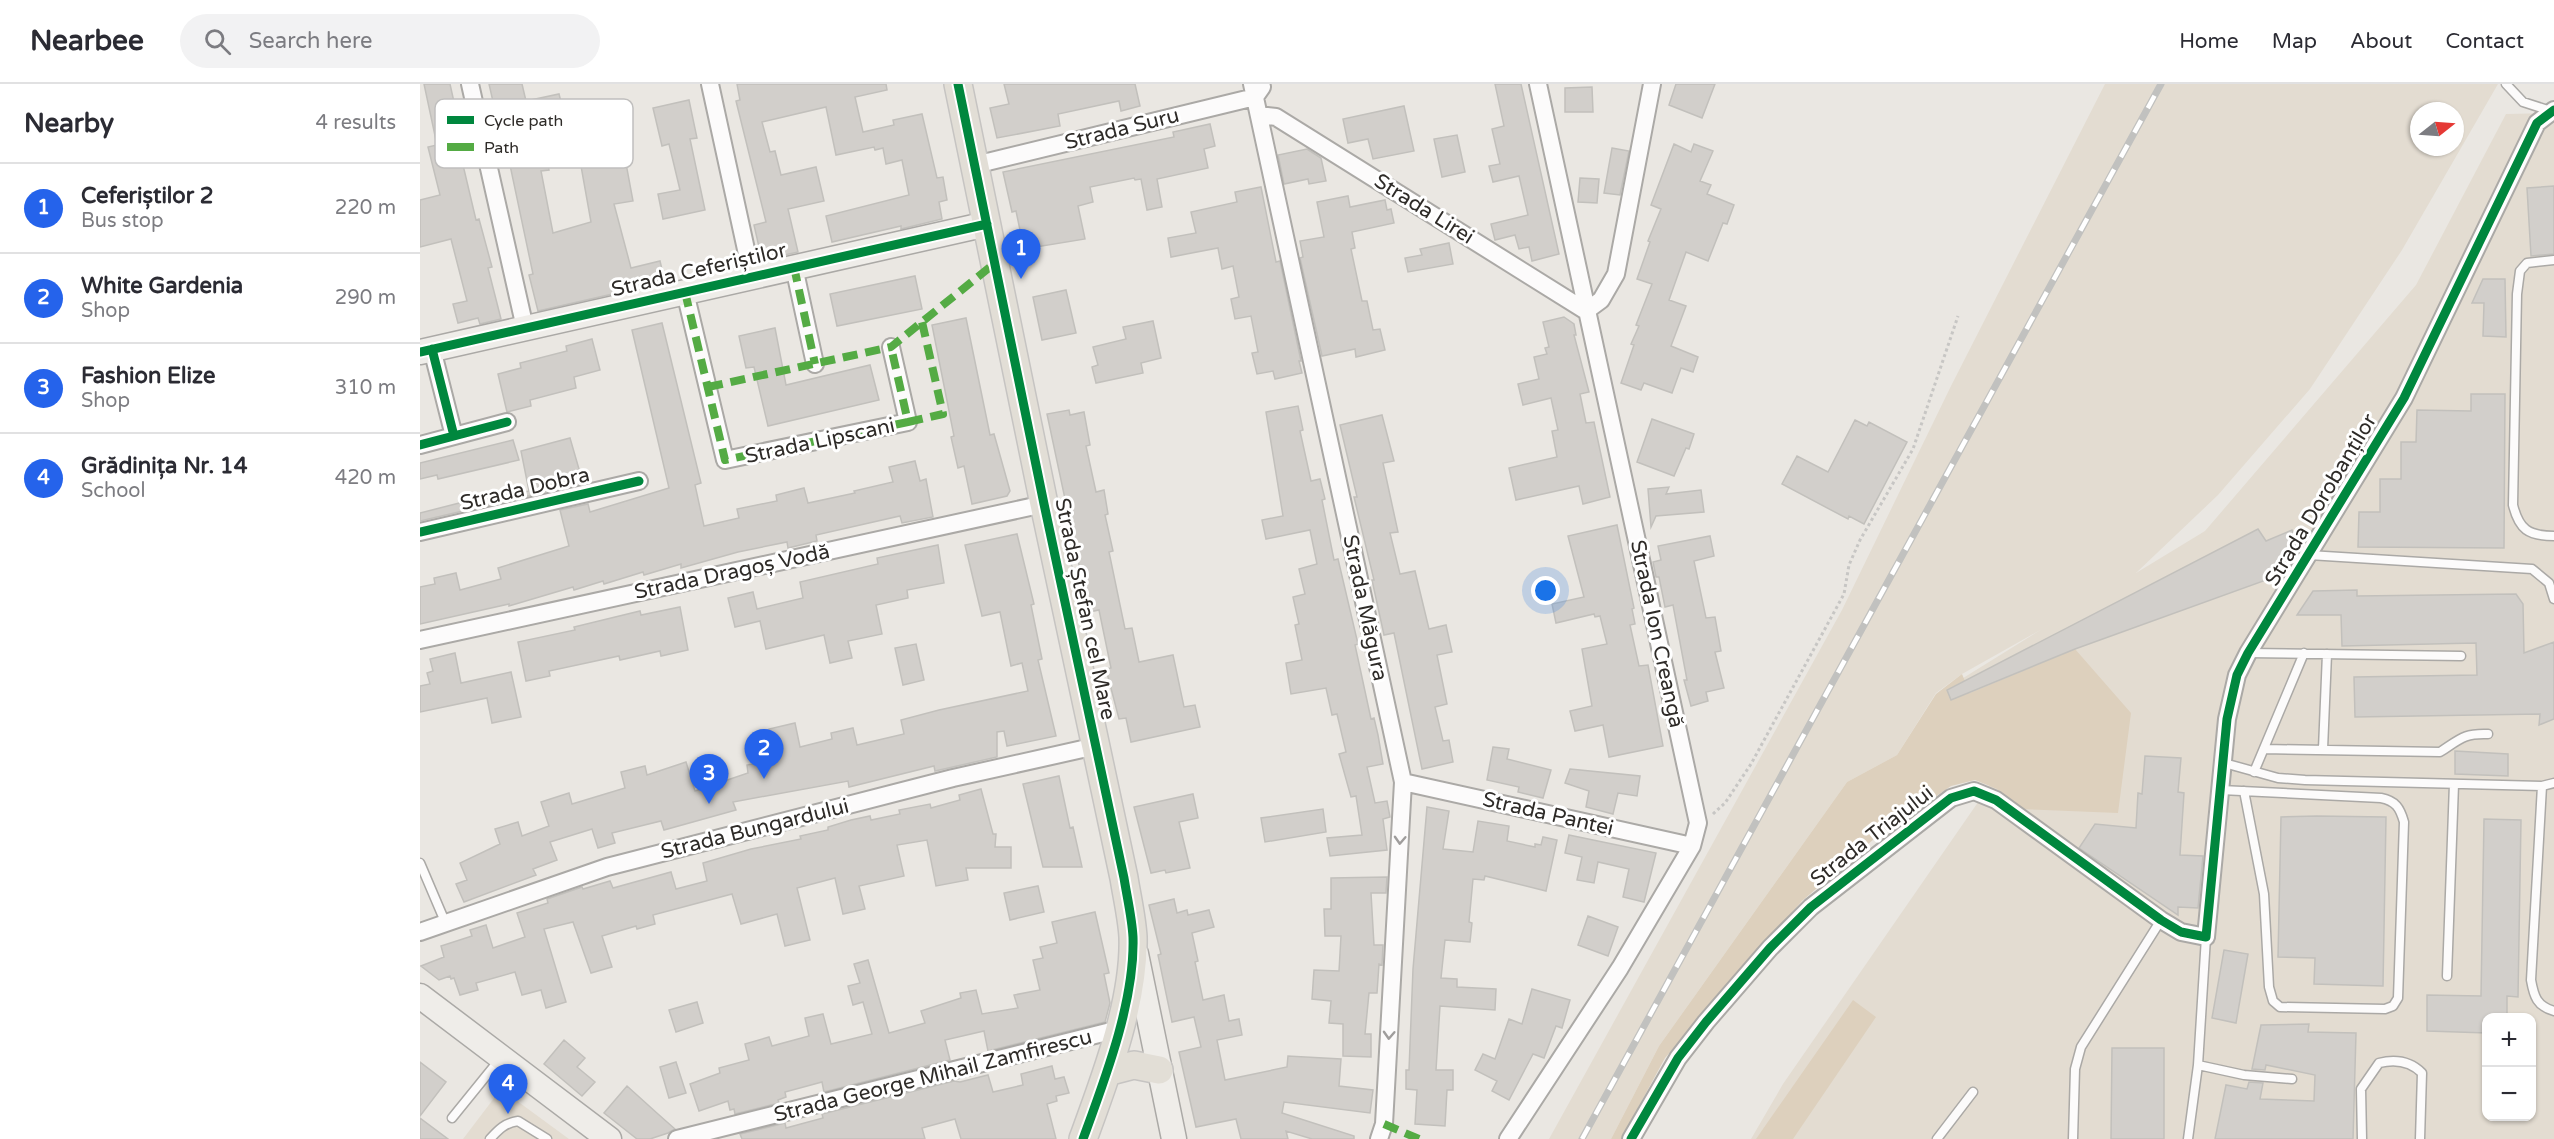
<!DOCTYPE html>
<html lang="en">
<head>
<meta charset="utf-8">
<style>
	:root { --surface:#fff; --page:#f2f2f3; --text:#2b2b33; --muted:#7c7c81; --line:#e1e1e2; --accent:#2563eb }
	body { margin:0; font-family:"Varela Round",sans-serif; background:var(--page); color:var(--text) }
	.controls { position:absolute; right:18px; bottom:18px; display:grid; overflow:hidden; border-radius:12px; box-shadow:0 2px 4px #0004 }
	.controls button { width:54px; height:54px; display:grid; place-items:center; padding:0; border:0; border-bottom:2px solid var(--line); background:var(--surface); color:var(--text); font:30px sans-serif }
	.compass { position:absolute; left:1990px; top:18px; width:54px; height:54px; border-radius:50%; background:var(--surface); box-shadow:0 2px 4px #0004; rotate:73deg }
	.you { position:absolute; left:1126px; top:507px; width:21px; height:21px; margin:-15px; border:4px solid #fff; border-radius:50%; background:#1a73e8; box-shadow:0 0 0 9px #1a73e833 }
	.badge { display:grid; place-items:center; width:39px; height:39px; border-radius:50%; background:var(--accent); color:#fff; font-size:20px; font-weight:700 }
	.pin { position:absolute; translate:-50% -50px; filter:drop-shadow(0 2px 3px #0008) }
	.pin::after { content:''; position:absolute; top:32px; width:21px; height:18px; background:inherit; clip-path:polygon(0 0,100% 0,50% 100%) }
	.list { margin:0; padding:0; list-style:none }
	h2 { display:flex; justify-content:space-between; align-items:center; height:78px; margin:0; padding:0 24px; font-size:26px }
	h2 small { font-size:20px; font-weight:400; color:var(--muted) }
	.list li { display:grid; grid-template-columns:39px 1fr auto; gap:18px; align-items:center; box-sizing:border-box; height:90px; padding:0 24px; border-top:2px solid var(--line) }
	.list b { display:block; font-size:22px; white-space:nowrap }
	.list p { margin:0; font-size:20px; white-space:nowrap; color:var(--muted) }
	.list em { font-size:20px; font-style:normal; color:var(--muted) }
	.icon { flex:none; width:33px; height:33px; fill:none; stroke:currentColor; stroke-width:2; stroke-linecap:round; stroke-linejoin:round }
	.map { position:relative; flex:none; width:2134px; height:1055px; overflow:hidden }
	header { display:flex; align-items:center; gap:36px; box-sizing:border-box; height:84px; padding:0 30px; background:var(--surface); border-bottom:2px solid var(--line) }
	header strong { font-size:28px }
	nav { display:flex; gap:33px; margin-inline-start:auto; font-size:21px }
	.search { width:420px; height:54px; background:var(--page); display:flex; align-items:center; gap:15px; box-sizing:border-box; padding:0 21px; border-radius:33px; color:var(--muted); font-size:22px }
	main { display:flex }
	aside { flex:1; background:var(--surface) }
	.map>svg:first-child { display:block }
</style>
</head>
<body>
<header>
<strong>Nearbee</strong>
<div class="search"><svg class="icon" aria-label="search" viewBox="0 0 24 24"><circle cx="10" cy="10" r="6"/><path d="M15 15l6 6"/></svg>Search here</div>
<nav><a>Home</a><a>Map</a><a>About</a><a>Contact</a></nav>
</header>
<main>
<aside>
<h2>Nearby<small>4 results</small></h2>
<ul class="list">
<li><span class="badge">1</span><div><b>Ceferiștilor 2</b><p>Bus stop</p></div><em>220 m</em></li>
<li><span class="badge">2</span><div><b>White Gardenia</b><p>Shop</p></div><em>290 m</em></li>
<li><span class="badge">3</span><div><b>Fashion Elize</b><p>Shop</p></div><em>310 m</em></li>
<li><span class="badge">4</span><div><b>Grădinița Nr. 14</b><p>School</p></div><em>420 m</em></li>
</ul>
</aside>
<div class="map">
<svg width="2134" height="1055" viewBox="0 0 2134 1055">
	<rect width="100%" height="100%" fill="#eae7e2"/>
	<!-- built -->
	<path fill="#e3dcd1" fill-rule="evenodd" d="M1685 0H2078L1982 166 1890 305 1798 411 1716 489 1785 447 1996 201 2086 30 2134 29V1055H1331L1363 1000 1572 698 1540 596 1622 545 1542 590 1516 609 1477 671 1427 698 1239 962 1191 1055H1129L1422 526 1531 302ZM1999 27H2035V63H1999ZM2066 934H2112V1032H2066Z
		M81 1005 149 1055H43Z"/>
	<!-- green -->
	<path fill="#ddd0bd" d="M1655 565 1711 629 1698 729 1599 725 1577 705 1555 696 1531 702 1454 755 1382 817 1245 974 1201 1055H1191L1239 962 1427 698 1477 671 1516 610 1542 590 1550 609Z
		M1433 916 1456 933 1373 1055H1336Z"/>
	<!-- building -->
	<path fill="#d2cfcb" stroke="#c2c0bc" stroke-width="1.5" d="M4 0H30L38 36 34 37 43 81 56 136 59 135 72 183 68 184 81 235 60 240 58 234 38 239 33 220 47 217 31 155 0 163V116L20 111 8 63 17 61Z
		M69 0H102L106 17 139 10 145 34 120 39 129 86 121 87 133 149 171 138 161 82 205 74 213 117 194 120 211 184 240 177 245 198 118 227 109 191 113 190 83 48H80Z
		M317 0H466L467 6 435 13 443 48 474 41 473 36 502 30 517 94 523 93 527 116 519 118 522 135 481 145V142L412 158 406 132 489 111 482 76 466 80 463 64 455 66 454 63 416 71 406 23 342 38 350 68 355 67 361 91 396 83 404 117 368 125 378 168 342 176 334 141 346 138 316 17 320 16Z
		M584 0H715L720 22 701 27 699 17 638 30 640 42 577 54 570 24 589 20Z
		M1075 0H1101L1139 170 1112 177 1109 163 1099 165 1095 151 1075 156 1071 140 1108 131 1099 92 1073 98 1069 82 1080 80 1072 45 1084 42Z
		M1256 0H1295L1282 34 1249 21Z
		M1172 3 1173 28H1145V4Z
		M269 16 277 54 270 55 285 126 243 135 238 110 260 106 249 60 242 62 233 24Z
		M984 22 994 67 953 75 948 55 928 59 923 35Z
		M790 40 795 62 784 65 788 84 737 95 742 123 727 126 721 95 715 96 714 94 670 103 673 118 658 122 665 155 604 165 596 127 592 128 583 88 754 53 753 48Z
		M1037 51 1045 88 1022 93 1014 55Z
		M1254 60 1271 68 1274 60 1293 67 1280 97 1291 101 1287 110 1314 121 1307 140 1303 139 1288 177 1266 168 1249 216 1266 222 1251 262 1278 273 1273 288 1261 284 1252 309 1224 299 1221 306 1201 299 1214 261 1211 260 1219 242 1216 241 1232 200 1217 195 1230 158 1228 157 1241 125 1231 121Z
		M1192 64 1209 67 1200 111 1184 109Z
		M887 65 901 74 906 97 889 100 888 95 864 100 858 71Z
		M1160 94 1179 95 1177 119 1158 118Z
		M2134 102V170L2111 172 2107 104Z
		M841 103 856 178 860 177 881 277H879L882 289 855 295 853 287 837 290 832 269 838 268 831 232 815 235 811 215 819 213 813 182 802 185 798 164 751 173 748 154 776 149 771 128 817 118 815 108Z
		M928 112 930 123 965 116 967 126 971 125 974 139 932 148 935 164 931 165 942 217H947L953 246 960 245 965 266 936 273 935 265 902 272 880 174 883 173 880 157 904 153 897 118Z
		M1029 159 1033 180 988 188 985 174 1002 171 1000 165Z
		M495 192 502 225 417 242 410 210Z
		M2063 195H2085L2086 253 2063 252 2064 219H2052Z
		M646 206 656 249 622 256 613 213Z
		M1144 233 1154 240 1156 251H1154L1169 308 1160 310 1166 339 1174 338 1190 413 1163 420 1159 402 1096 416 1089 384 1137 373 1132 347 1138 346 1131 314 1103 321 1098 300 1119 295 1114 273 1127 270 1125 264 1129 263 1123 238Z
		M546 234 570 351 574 350 590 407 587 412 552 420 544 382 538 384 531 353 534 352 512 241Z
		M733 237 741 274 721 279 723 289 676 299 672 283 678 281 673 263 706 255 703 243Z
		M242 239 281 399 275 401 284 442 319 434 317 425 357 417 356 411 384 404 388 419 435 409 434 407 473 398 469 383 495 377 500 397 506 395 513 433 482 439 480 432 396 451 397 457 368 464 367 458 318 468 261 484V480L224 491 223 488 184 500 183 497 154 506 153 503 89 522V520L0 540V503L15 500 14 494 36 489 40 506 81 495 78 484 149 462 140 426 168 420 170 428 249 404 212 246Z
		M355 244 366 301 450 281 459 316 348 342 334 283 326 284 319 252Z
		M172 255 180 286 154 293 156 304 110 316 111 322 87 328 78 290 101 284 100 279 147 267 146 262Z
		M2051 310H2085L2084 464 1938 463 1939 428H1960V395H1981V358H1996L1997 326 2051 327Z
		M878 322 883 346 880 347 891 397 900 395 905 415 902 416 914 476 918 475 938 560 935 561 951 635 954 634 958 651 963 680 947 683 955 719 967 717 970 733 963 735 967 766 910 772 907 754 942 751 936 712 931 713 919 670 926 668 917 630 912 631 906 604 871 610 866 579 882 576 875 541 879 540 873 513 885 510 879 485 897 480 890 446 846 455 842 436 863 432 846 328Z
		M649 326 650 331 664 328 670 361 666 362 676 408 684 406 688 430 685 431 693 467 689 468 705 545 712 544 719 578 753 571 764 623 775 621 780 643 711 658 706 634 699 635 686 585 691 584 679 526 669 528 627 330Z
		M962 331 974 377 963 379 978 448 970 449 980 490 995 487 1009 545 1026 541 1032 568 1017 571 1027 620 1015 623 1023 657 1029 656 1033 678 1002 685 974 549 964 551 952 496H954L934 413H937L920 341Z
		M1232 335 1274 350 1269 365 1266 364 1254 392 1217 378Z
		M1435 336 1447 342 1449 338 1487 358 1444 440 1429 432 1428 435 1362 400 1377 372 1408 388Z
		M150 354 163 399 0 437V429L63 413 64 416 79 412 80 414 109 407 101 367Z
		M93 356 99 376 18 395 17 391 0 395V379Z
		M1249 403 1246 410 1281 406 1284 428 1236 432 1231 443 1228 405Z
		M1197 441 1214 524 1212 525 1215 540 1210 541 1219 582 1228 581 1243 662 1189 673 1183 641 1155 647 1150 627 1172 622 1162 565 1187 560 1180 532 1175 533 1174 530 1136 539 1132 520 1164 513 1148 452Z
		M1838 445 1846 457 1872 446 1877 458 1860 491 1655 565 1531 616 1527 606Z
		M597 450 614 520 611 521 622 575 618 576 636 652 587 662 584 647 577 648V673L515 687 514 682 429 703 428 697 313 718 316 726 244 746 241 737 192 749 195 759 178 764 172 745 130 758 137 776 113 785 116 791 44 818 36 800 47 796 40 779 80 760 75 745 98 738 102 752 129 742 121 718 149 709 152 720 205 704 201 688 225 682 227 691 266 678 275 707 328 689 327 681 338 679 336 666 351 663 349 645 375 639 380 663 412 655 411 649 433 644 437 661 484 650 481 636 519 626 608 607 602 579 591 582 580 528 562 532 545 461Z
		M1290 452 1294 472 1274 477 1286 534 1295 533 1301 567 1295 568 1304 604 1286 608 1288 617 1271 622 1264 596H1267L1253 521 1245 523 1239 493H1236L1233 478 1241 476 1238 462Z
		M518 461 524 499 487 506 488 514 456 521 462 550 428 557 432 574 410 579 404 551 346 565 340 537 315 543 308 514 333 508 337 525 383 514 380 498 458 480 457 474Z
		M1937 506V512L2096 510 2103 520 2104 569 2134 558V635L2119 641 2120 630 1935 633 1934 593 2057 591 2056 559 1922 562 1921 531H1877L1893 507Z
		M260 523 268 566 241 572 240 567 200 576 199 572 129 587 130 592 106 597 98 558 155 546 154 543 220 527 221 531Z
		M496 560 504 596 483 601 475 564Z
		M35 569 41 599 91 588 101 633 72 639 67 614 0 628V602L10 600 7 589 13 587 10 575Z
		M1073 663 1089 665 1087 675 1131 686 1123 714 1098 708 1099 703 1067 696Z
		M2035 667 2088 670V692L2035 690Z
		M1725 672 1761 674 1758 708 1764 709 1760 771 1783 772 1778 824 1758 823V831L1659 764 1675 740 1716 744 1718 709 1722 710Z
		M1150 685 1220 692 1217 712 1198 709 1193 730 1166 723 1169 707 1145 699Z
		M639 692 650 744 653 743 662 783H623L603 700Z
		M561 705 573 750H576L575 763H591V784H546L548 796 516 802 507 756 477 761 484 792 439 802 445 825 423 830 415 794 377 804 390 856 365 862 357 830 321 840 312 810 233 831 235 840 217 845 216 842 182 852 192 883 171 889 153 838 124 845 146 918 126 924 121 906 102 911 95 888 56 899 58 906 40 911 34 894 31 895 30 892 19 896 1 882 24 873 21 862 52 852 50 846 66 841 73 864 105 853 97 829 128 819 127 815 162 803 163 805 190 797 193 804 251 788 256 805 287 797 283 779 331 765 381 755 380 752 408 746V743L431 736 450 732 451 736 480 730 479 726 510 720 511 724 540 716 539 711Z
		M773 710 778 734 759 738 770 784 746 789 745 786 731 789 714 723Z
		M1007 723 1029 727 1023 765 1053 768 1058 737 1089 742 1087 757 1115 763V760L1121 761 1123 753 1137 756 1126 807 1065 792 1064 796 1053 795 1049 838 1052 839 1050 858 1025 856 1021 894 1037 895V903L1076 905 1075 926 1020 922 1016 986H1033V1006H1027L1025 1042 995 1040 997 1006 986 1005V986H989L993 885Z
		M903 725 906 748 845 758 841 734Z
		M1897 732 1966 733 1963 902 1894 900 1895 874 1858 873 1861 733Z
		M2064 735 2101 736 2098 913 2087 912V933H2067V949L2007 947V911L2061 912Z
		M1149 751 1236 769 1224 818 1203 813 1209 785 1178 778 1174 799 1157 796 1162 773 1145 769Z
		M967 793 966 809H951L954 861H963L962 881 959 880 957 909H949L945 950H951V973L923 972V940L909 939 911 917 892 915 894 886 919 887 921 852H905L904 825H911V794Z
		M618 802 624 828 590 836 584 809Z
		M754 815 757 829 767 826 768 831 789 826 794 843 772 849 778 877 775 878 783 916 804 911 809 937 819 935 822 951 797 956 805 996 867 983 868 972 921 975 919 1002 953 1006 950 1029 864 1018 862 1029 934 1052V1055H892L866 1047 868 1055H821L816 1035 776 1043 759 968 781 963 774 933 752 938 738 871 741 870 729 821Z
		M675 828 689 889 684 890 690 919 685 938 568 967 564 947 525 956 530 976 404 1008 402 998 365 1008 366 1013 358 1016 359 1019 315 1030 314 1025 310 1026 308 1017 279 1027 270 1000 300 989 299 984 329 976 325 960 349 953 352 962 389 952 385 934 403 930 411 960 452 950 443 918 433 921 428 902 440 899 434 880 448 876 469 949 505 939 501 927 541 914 540 909 556 906 562 930 598 924 594 911 620 906 613 876 623 874 620 863 637 859 632 838Z
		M1168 832 1198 843 1188 872 1158 861Z
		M1804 866 1828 870 1816 939 1792 934Z
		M1112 905 1150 916 1142 944 1136 942 1124 974 1113 970 1089 1016 1072 1007 1077 997 1055 986 1063 970 1075 975 1089 935 1102 940Z
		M277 918 283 939 256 948 249 926Z
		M1889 940 1888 948 1936 949 1933 1055H1795L1806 1001 1827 1005 1829 998 1843 999 1840 1015 1894 1017 1895 991 1846 981 1845 986 1832 985 1841 941Z
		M144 956 165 974 157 983 175 998 162 1012 124 980Z
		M1692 964H1744V1055H1691Z
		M0 978 26 998 0 1032Z
		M256 978 266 1009 249 1014 240 983Z
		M632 982 635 995 644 993 649 1009 636 1012 637 1017 627 1020 636 1055H541L535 1035 502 1044 505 1055H322L320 1050 365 1039 366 1044 403 1034 402 1030 534 997 540 998 568 991 573 1008 603 1001 601 990Z
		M207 1002 238 1030 255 1045 248 1049 230 1055H217L184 1029Z
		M0 1034 28 1055H0Z"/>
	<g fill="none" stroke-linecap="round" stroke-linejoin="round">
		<!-- lane casing -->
		<g stroke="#aba9a6" stroke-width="11">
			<path id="lane" d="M2086 0 2103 18 2131 27
				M2134 176 2107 179 2100 187 2097 210 2093 421C2099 445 2108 452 2134 452
				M1889 471 2112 485 2129 499 2134 515
				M1828 569 2041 572
				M1844 665 2020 668C2040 655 2044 649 2068 650
				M1903 665 1907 570
				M1804 679 1858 694 1885 696 2122 702 2134 699
				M1834 688 1884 569
				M2122 702 2111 896C2114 913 2117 922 2134 927
				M1801 706 1961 714C1976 717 1980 724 1984 738L1978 914 1973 922 1965 925 1860 923 1853 917 1849 903 1844 810 1824 707
				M0 779 26 840
				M2027 892 2034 700
				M1778 981 1824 991 1872 995
				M32 1034 79 976
				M70 1055C79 1045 85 1039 98 1037L127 1055
				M1517 1055 1553 1008
				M1653 1055 1655 985 1661 963 1741 836
				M1768 1055 1778 981 1786 853
				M1942 1055 1941 1005 1959 979C1975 975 1990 977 2002 989L2000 1055"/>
		</g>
		<!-- street casing -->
		<g stroke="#aba9a6" stroke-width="20">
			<path id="street" d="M50 0 105 244
				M290 0 332 193
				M832 0 983 698 964 1040 959 1055
				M839 31 856 33 1166 227 1181 216 1196 190 1232 0
				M555 81 835 13 842 3
				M374 183 395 280
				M265 208 305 376 488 338 471 263
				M12 265 34 352
				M0 361 87 338
				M0 448 219 397
				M0 556 624 420
				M983 698 1272 762
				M0 848 187 783 533 694 676 662
				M257 1055 699 945
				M1088 1055 1200 884 1272 762 1278 739 1118 0
				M1211 1055 1258 974 1286 938 1350 864 1391 823 1531 714 1554 707 1576 716 1741 836 1761 848 1786 853 1807 635 1817 591 1828 569 1984 314 2117 39 2134 26"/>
		</g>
		<!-- secondary casing -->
		<g stroke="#aba9a6" stroke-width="27">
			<path id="secondary" d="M0 268 567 140
				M716 870 754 1055
				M0 912 189 1055"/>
		</g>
		<!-- primary casing -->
		<g stroke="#c6c4c2" stroke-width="30">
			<path id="primary" d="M538 0 624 420 704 794C707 813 712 834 713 853 715 917 685 995 663 1055
				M687 988 714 981 739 986"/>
		</g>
		<!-- path -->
		<path stroke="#c7c6c4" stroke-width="3" stroke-dasharray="3 3" stroke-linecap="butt" d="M1293 730 1305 719 1331 680 1424 510 1429 481 1440 456 1493 365 1538 232"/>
		<!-- lane -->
		<use href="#lane" stroke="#fcfbfb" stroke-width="8"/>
		<!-- street -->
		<use href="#street" stroke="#fcfbfb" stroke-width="16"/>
		<!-- secondary -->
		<use href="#secondary" stroke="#efede9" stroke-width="24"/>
		<!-- primary -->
		<use href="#primary" stroke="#e2ded6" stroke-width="27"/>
		<!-- rail casing -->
		<g stroke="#c1c1bf" stroke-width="7">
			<path id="rail" d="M1162 1055 1741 0"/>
		</g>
		<!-- rail -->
		<use href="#rail" stroke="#fff" stroke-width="4.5" stroke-dasharray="14" stroke-linecap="butt"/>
		<!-- quiet -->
		<path stroke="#54ab44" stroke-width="8" stroke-dasharray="15 8" stroke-linecap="butt" d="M374 183 395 280
			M265 208 305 376 488 338 471 263
			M288 303 471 263 575 179
			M488 338 523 330 502 238
			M964 1040 999 1055"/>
		<!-- cycleway casing -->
		<g stroke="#fff" stroke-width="13">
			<path id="cycleway" d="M538 0 624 420 704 794C707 813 712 834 713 853 715 917 685 995 663 1055
				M12 265 34 352
				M0 268 567 140
				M0 361 87 338
				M0 448 219 397
				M1211 1055 1258 974 1286 938 1350 864 1391 823 1531 714 1554 707 1576 716 1741 836 1761 848 1786 853 1807 635 1817 591 1828 569 1984 314 2117 39 2134 26"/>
		</g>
		<!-- cycleway -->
		<use href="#cycleway" stroke="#00873e" stroke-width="9"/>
	</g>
	<!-- one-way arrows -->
	<defs><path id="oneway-chevron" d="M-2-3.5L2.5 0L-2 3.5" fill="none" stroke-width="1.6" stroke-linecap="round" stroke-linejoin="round" transform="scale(1.5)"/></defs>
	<g stroke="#9f9d9c">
		<use href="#oneway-chevron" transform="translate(980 756) rotate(93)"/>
		<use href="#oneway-chevron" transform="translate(969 951) rotate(93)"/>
	</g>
	<g text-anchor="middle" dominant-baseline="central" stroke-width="6" stroke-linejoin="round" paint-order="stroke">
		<!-- street labels -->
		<g font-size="21" fill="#2e2b28" stroke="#fff">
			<text transform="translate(702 45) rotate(-14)">Strada Suru</text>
			<text transform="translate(1004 125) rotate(32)">Strada Lirei</text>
			<text transform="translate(279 186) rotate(-13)">Strada Ceferiștilor</text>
			<text transform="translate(400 357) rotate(-12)">Strada Lipscani</text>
			<text transform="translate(105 405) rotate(-13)">Strada Dobra</text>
			<text transform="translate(1901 416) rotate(-59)">Strada Dorobanților</text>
			<text transform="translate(312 488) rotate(-12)">Strada Dragoș Vodă</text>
			<text transform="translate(945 524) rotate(78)">Strada Măgura</text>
			<text transform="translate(665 525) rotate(78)">Strada Ștefan cel Mare</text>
			<text transform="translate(1237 550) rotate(78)">Strada Ion Creangă</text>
			<text transform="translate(1128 730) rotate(13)">Strada Pantei</text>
			<text transform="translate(335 745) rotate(-14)">Strada Bungardului</text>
			<text transform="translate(1452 752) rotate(-38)">Strada Triajului</text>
			<text transform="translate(513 992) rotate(-14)">Strada George Mihail Zamfirescu</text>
		</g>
	</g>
	<!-- legend -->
	<rect x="15" y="15" width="198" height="69" rx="9" fill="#fff" stroke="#c0bfbe" stroke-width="1.5"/>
	<rect x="27" y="32" width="27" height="8" fill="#00873e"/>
	<rect x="27" y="59" width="27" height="8" fill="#54ab44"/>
	<g font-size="16" fill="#2e2b28">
		<text x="64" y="42">Cycle path</text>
		<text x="64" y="69">Path</text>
	</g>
</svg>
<div class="controls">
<button>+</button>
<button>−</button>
</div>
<svg class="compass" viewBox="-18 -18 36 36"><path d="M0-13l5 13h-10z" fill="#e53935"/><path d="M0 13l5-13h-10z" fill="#7c7c81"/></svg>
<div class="you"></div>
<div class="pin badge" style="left:601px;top:195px">1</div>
<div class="pin badge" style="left:344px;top:695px">2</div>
<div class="pin badge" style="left:289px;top:720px">3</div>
<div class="pin badge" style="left:88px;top:1030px">4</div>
</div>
</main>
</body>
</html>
